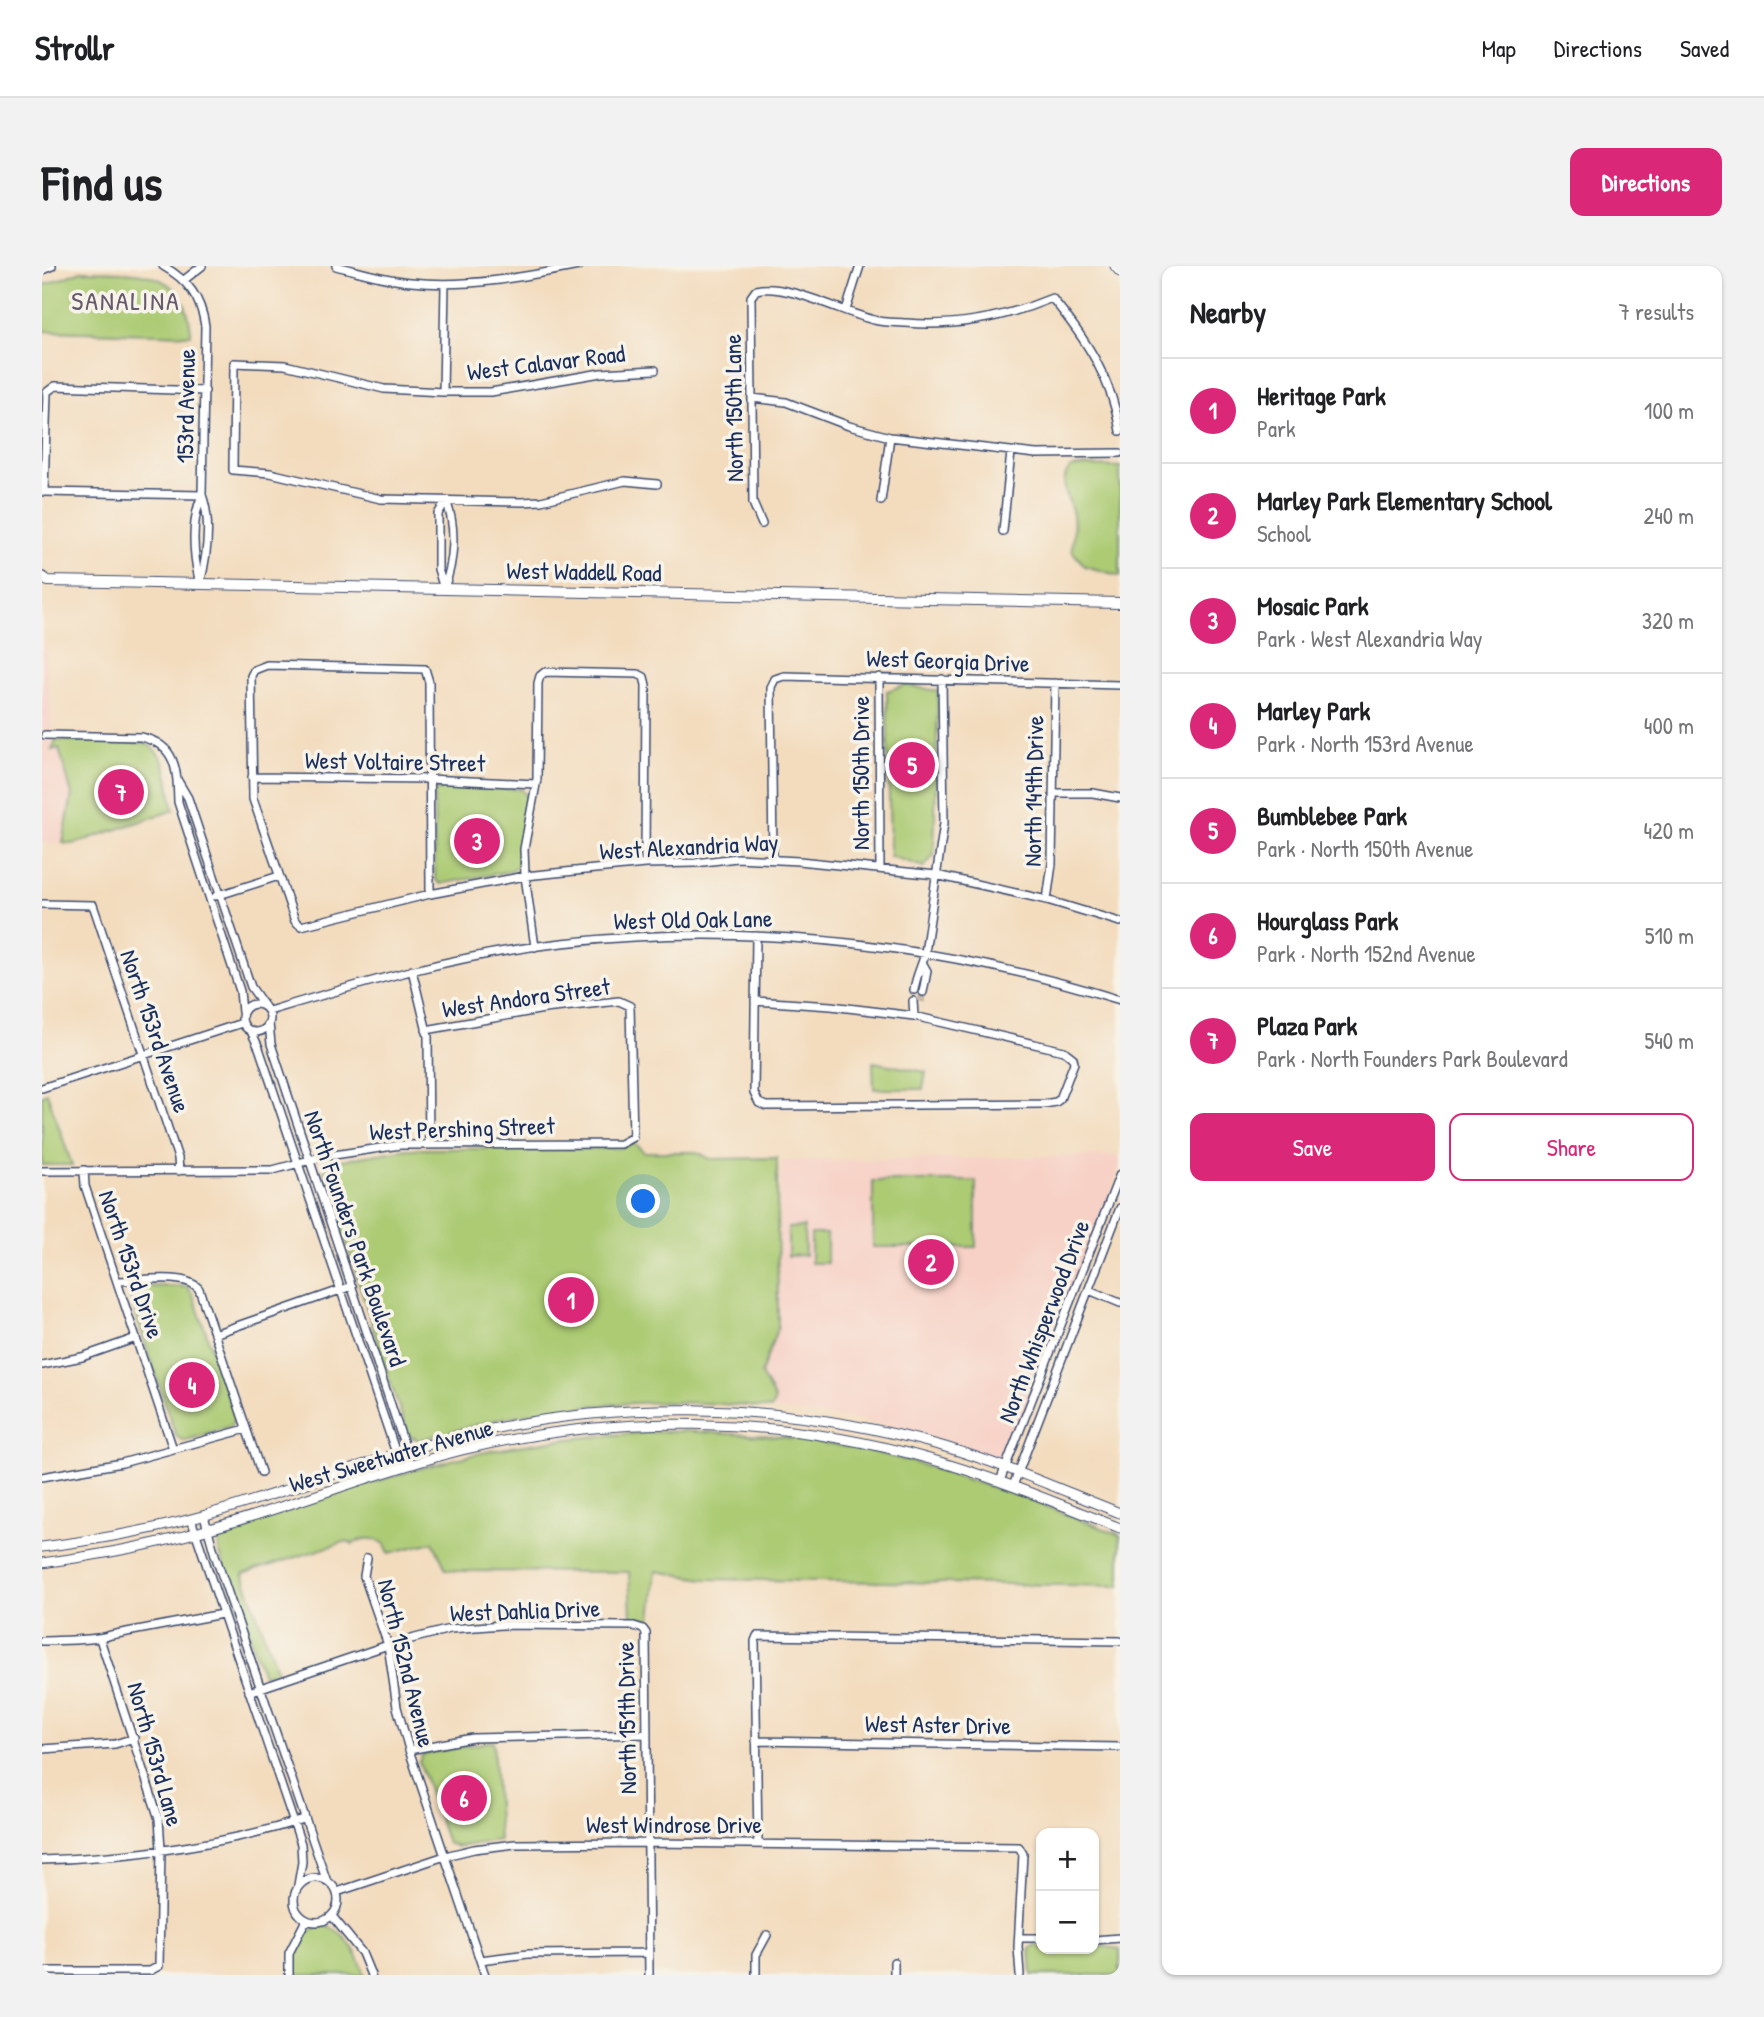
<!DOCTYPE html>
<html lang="en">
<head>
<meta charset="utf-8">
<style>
	:root { --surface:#fff; --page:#f2f2f2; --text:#202124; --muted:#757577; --line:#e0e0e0; --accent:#db2777 }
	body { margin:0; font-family:"Patrick Hand",sans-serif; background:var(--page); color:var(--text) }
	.controls { position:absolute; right:21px; bottom:21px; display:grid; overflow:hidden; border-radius:14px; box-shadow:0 2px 5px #0004 }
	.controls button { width:63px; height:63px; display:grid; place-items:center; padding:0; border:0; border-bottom:2px solid var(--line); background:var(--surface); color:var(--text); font:35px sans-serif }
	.you { position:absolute; left:602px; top:936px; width:24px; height:24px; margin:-18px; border:5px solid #fff; border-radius:50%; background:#1a73e8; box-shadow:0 0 0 10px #1a73e833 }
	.badge { display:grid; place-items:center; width:46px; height:46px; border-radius:50%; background:var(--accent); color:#fff; font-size:23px; font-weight:700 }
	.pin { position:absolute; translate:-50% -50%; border:4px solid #fff; box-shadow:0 2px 7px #0006 }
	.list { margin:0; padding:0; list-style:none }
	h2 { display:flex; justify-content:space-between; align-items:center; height:91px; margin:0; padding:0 28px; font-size:30px }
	h2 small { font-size:23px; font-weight:400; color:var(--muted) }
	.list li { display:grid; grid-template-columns:46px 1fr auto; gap:21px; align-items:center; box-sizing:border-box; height:105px; padding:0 28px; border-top:2px solid var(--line) }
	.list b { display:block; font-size:26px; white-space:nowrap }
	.list p { margin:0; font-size:23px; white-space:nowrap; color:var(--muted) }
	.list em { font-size:23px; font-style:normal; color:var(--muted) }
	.actions { display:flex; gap:14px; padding:21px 28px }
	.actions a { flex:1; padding:16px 0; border:2px solid var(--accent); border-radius:14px; text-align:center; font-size:24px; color:var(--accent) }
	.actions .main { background:var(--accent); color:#fff }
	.map { position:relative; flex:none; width:1078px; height:1709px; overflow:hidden; border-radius:14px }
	header { display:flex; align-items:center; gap:42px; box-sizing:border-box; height:98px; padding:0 35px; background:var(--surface); border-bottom:2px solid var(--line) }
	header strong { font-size:33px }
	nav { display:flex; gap:38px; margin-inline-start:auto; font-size:24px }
	.intro { display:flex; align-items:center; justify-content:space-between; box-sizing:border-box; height:168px; padding:0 42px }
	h1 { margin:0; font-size:49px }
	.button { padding:18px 32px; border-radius:14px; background:var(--accent); color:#fff; font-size:24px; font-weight:700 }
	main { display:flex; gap:42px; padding:0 42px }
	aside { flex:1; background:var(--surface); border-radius:14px; box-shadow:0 2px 5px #0004 }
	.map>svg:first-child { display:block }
</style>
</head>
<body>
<header>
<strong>Strollr</strong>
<nav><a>Map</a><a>Directions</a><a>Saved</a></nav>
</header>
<div class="intro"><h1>Find us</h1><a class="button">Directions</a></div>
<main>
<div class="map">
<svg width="1078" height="1709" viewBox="0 0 1078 1709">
	<rect width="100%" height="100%" fill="#f7f3e8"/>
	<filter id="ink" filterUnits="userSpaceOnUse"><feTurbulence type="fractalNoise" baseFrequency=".0143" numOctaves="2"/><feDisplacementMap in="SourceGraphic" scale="14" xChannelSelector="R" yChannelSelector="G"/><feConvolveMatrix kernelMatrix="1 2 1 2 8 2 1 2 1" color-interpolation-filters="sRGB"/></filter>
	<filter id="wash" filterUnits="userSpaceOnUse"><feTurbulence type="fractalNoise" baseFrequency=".00686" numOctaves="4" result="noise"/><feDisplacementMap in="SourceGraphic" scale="28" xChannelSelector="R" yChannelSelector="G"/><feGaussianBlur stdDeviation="1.57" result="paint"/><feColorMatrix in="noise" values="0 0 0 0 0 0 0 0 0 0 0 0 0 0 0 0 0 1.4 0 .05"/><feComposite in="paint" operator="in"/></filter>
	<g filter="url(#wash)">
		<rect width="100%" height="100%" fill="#f3dcbe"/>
		<!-- built -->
		<path fill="#f7d1c6" d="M0 355 10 451V483L16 482 30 529 21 577H0Z
			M1074 890 1078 891V901L973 1168 961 1188 954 1190 946 1189 884 1169 818 1154 729 1143 733 1134 719 1108 736 1059 739 895Z"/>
		<!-- green -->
		<path fill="#accb73" stroke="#647d68" stroke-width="2" d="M39 5C92 6 146 0 149 69L0 65V20Z
			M1045 200 1078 201V310L1043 300 1030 285C1030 274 1033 261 1031 250 1029 234 1014 216 1029 202Z
			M863 419 896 425 892 589 882 601 848 590 845 425Z
			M14 474 103 477C130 492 125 518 132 544L31 578 21 577 30 529 17 482 10 484Z
			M398 522 479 523 485 530 476 600 468 605 398 618 393 613 392 528Z
			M831 796 884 806 881 823H832Z
			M5 827 30 899H0V829Z
			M592 877 602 886H655L668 893 735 892 736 1060 719 1108 733 1134 729 1143C641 1131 553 1136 466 1151 436 1157 407 1167 377 1174L367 1170 345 1107 282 905 288 896 366 883 578 882Z
			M831 915H934V981H831Z
			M762 961 763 989 746 990V962Z
			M769 968H785V997H769Z
			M134 1020 145 1021 151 1029 193 1151 189 1160 142 1175 134 1170 87 1028 89 1021Z
			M641 1165 739 1171 819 1183 874 1197 980 1231 1078 1269V1320L662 1313 614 1305 609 1353 589 1350 587 1306 415 1305 404 1303 391 1276 347 1287 343 1278C331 1271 322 1271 311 1278L305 1275 201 1308 235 1406 221 1409 177 1285 176 1272 179 1266C257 1241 335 1213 414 1193 487 1174 565 1168 641 1165Z
			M451 1475 457 1574 415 1581 405 1577 377 1495 381 1488Z
			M284 1660C305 1666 317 1690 323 1709H253C253 1687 256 1661 284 1660Z
			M993 1679H999V1683H1052V1679L1078 1683V1709H990L988 1683Z"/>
	</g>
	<g filter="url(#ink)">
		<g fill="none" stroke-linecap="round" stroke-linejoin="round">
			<!-- minor-tunnel -->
			<path stroke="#c8b9ab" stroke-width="7" stroke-dasharray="7 3.5" stroke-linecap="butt" d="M879 736 881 726"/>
			<!-- minor casing -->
			<g stroke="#3b496c" stroke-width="10">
				<path id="minor" d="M121 0C146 14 159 32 163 60L160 229C170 256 165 290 158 318
					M294 0C319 6 343 14 369 16 426 22 481 11 537 0
					M0 4 10 0
					M142 14 160 0
					M804 44 818 0
					M613 104 559 107 449 126H401L342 123 243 99 192 97 191 204 228 207 339 233 480 236 499 235 583 215 615 218
					M401 126 403 18
					M710 132 744 136 807 160 848 171 994 188 1078 187
					M160 229 2 226 5 126 13 120 163 125
					M839 235 848 171
					M720 258 711 237 709 31 714 24C743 16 802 47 832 54 842 57 854 56 864 57 915 61 962 52 1010 32 1043 72 1070 112 1078 165
					M961 265 969 186
					M157 314C151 287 149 255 160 229
					M402 322C412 296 415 261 404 235
					M402 323 396 303V248L404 235
					M837 411 838 603
					M3 469 99 471C135 479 135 504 136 536L198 725 200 746
					M210 511 386 513 494 518
					M136 515 146 532 209 721 223 741
					M1011 527H1051L1078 532
					M731 593 729 421 733 413 742 410 1078 419
					M388 628 387 416 383 403 225 399 212 404 209 410 211 533 253 655 259 660 388 628 483 610 603 598 653 597 695 592 757 595 894 609 1005 634 1078 656
					M174 630 237 610
					M1005 634 1010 598 1013 417
					M0 638 51 639 136 892 137 905
					M493 681 483 610 482 583 495 513 496 417 498 410 503 406 596 408 602 411 604 419 603 598
					M881 698 885 705 881 726
					M370 704 386 770 387 879
					M872 724C874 709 880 700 883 687L902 557 900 413
					M713 735 789 740 872 750 1022 785 1031 792 1032 797 1018 833 1014 836 1002 838 724 840 717 837 712 827 714 670
					M871 735 872 750
					M200 752a14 14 0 1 1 28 0a14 14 0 1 1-28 0Z
					M227 745C323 716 419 688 520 677 709 656 897 678 1078 734
					M227 757 229 778 369 1199
					M209 765 217 782 359 1202
					M0 822 200 757
					M42 904 43 920 131 1183
					M0 905 231 904 279 891 358 879 578 878 591 871 588 740 577 735 502 743 384 764
					M76 1015C96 1015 144 1006 157 1023L219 1206
					M1047 1024 1078 1037
					M172 1068 310 1020
					M0 1099 40 1091 94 1072
					M0 1211 80 1197 204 1163
					M958 1215 1078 908
					M971 1220 1078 942
					M162 1250 173 1289 284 1613
					M149 1253 259 1578 260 1596 256 1619
					M325 1292 322 1310 346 1379 355 1441 368 1487 443 1709
					M0 1375C20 1374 53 1375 69 1369L180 1348
					M207 1426 346 1379 408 1363 460 1359 592 1360 601 1363 604 1367 607 1709
					M714 1475 1078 1481
					M0 1483 73 1478 92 1472
					M367 1484 431 1472 605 1468
					M716 1578 713 1375 715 1370 1078 1375
					M0 1594C87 1591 179 1580 262 1553
					M252 1634a22 22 0 1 1 44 0a22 22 0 1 1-44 0Z
					M295 1626 403 1590 432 1583 473 1578 606 1577 977 1581 981 1588 976 1681 978 1709
					M290 1650 320 1687 329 1709
					M977 1672H999
					M1052 1674 1078 1672
					M438 1694 486 1688 607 1687
					M0 1705H108L117 1700 119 1583 117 1553 58 1373
					M247 1709V1687L264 1654
					M714 1709V1689L725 1669
					M852 1709V1696"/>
			</g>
			<!-- tertiary casing -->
			<g stroke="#3b496c" stroke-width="11">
				<path id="tertiary" d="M1073 0 1078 6
					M0 1281C55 1274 111 1264 164 1249 243 1226 320 1197 399 1175 563 1131 737 1134 900 1180 961 1198 1019 1224 1078 1247
					M0 1297C51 1290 103 1281 153 1267 243 1243 330 1207 420 1184 571 1147 734 1150 884 1192 950 1210 1014 1237 1078 1262"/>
			</g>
			<!-- secondary casing -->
			<g stroke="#3b496c" stroke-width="12">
				<path id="secondary" d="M0 311 6 315 64 316 1078 337"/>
			</g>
			<!-- minor -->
			<use href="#minor" stroke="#fff" stroke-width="7"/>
			<!-- tertiary -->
			<use href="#tertiary" stroke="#fff" stroke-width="9"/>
			<!-- secondary -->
			<use href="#secondary" stroke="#fff" stroke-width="10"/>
		</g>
	</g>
	<g text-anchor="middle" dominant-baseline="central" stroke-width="7" stroke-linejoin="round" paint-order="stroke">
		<!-- street labels -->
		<g font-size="24" fill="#1b2f5e" stroke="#f7f3e8">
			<text transform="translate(504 96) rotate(-7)">West Calavar Road</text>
			<text transform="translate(143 140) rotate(-89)">153rd Avenue</text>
			<text transform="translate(691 142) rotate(-91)">North 150th Lane</text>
			<text transform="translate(542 305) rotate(1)">West Waddell Road</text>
			<text transform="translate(906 394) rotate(2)">West Georgia Drive</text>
			<text transform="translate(353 495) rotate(1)">West Voltaire Street</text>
			<text transform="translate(818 507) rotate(-90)">North 150th Drive</text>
			<text transform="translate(991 525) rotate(-89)">North 149th Drive</text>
			<text transform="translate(647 580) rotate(-3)">West Alexandria Way</text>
			<text transform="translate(651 653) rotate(-1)">West Old Oak Lane</text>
			<text transform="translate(484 731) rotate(-8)">West Andora Street</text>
			<text transform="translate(114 765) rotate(71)">North 153rd Avenue</text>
			<text transform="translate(420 862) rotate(-2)">West Pershing Street</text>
			<text transform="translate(314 972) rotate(71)">North Founders Park Boulevard</text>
			<text transform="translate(90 998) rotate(71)">North 153rd Drive</text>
			<text transform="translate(1001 1055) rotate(-69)">North Whisperwood Drive</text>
			<text transform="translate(349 1189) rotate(-16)">West Sweetwater Avenue</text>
			<text transform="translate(483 1344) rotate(-2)">West Dahlia Drive</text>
			<text transform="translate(365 1397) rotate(76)">North 152nd Avenue</text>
			<text transform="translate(584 1452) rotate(-91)">North 151th Drive</text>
			<text transform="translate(896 1458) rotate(1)">West Aster Drive</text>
			<text transform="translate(114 1488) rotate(74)">North 153rd Lane</text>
			<text x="632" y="1558">West Windrose Drive</text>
		</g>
		<!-- neighbourhood labels -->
		<g font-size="26" letter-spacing="2" fill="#655a6e" stroke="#f7f3e8">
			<text x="84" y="34">SANALINA</text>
		</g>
	</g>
</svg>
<div class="controls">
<button>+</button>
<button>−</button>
</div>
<div class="you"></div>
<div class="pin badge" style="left:529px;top:1034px">1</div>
<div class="pin badge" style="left:889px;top:996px">2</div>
<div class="pin badge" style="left:435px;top:575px">3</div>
<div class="pin badge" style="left:150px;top:1119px">4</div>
<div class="pin badge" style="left:870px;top:499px">5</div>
<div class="pin badge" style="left:422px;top:1532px">6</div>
<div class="pin badge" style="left:79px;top:526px">7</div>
</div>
<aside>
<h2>Nearby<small>7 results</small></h2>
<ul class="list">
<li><span class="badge">1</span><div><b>Heritage Park</b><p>Park</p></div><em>100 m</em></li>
<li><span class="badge">2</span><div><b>Marley Park Elementary School</b><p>School</p></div><em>240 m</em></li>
<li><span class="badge">3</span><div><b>Mosaic Park</b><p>Park · West Alexandria Way</p></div><em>320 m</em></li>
<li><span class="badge">4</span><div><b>Marley Park</b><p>Park · North 153rd Avenue</p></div><em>400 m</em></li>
<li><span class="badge">5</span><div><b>Bumblebee Park</b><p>Park · North 150th Avenue</p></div><em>420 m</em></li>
<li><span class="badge">6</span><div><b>Hourglass Park</b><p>Park · North 152nd Avenue</p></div><em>510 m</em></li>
<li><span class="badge">7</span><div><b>Plaza Park</b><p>Park · North Founders Park Boulevard</p></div><em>540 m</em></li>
</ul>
<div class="actions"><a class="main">Save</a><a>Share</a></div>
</aside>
</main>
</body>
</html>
